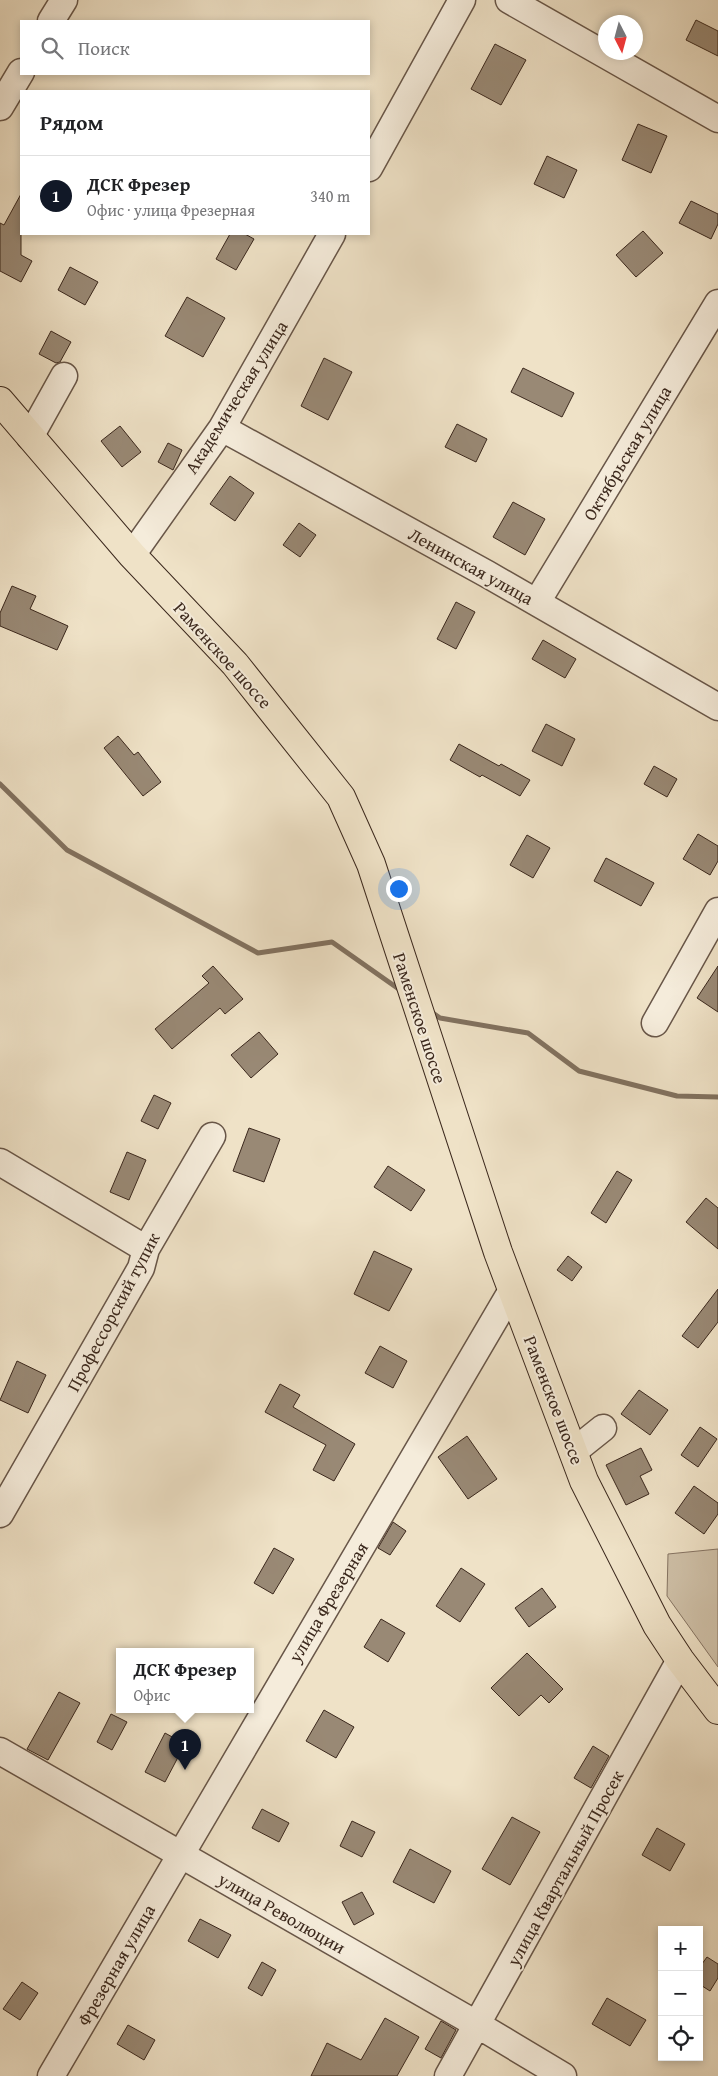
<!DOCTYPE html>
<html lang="ru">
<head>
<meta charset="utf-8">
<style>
	:root { --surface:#fff; --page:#f2f2f2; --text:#202124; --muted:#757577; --line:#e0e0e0; --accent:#111827 }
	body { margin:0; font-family:"Gentium Book Plus",serif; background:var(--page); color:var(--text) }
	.controls { position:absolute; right:15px; bottom:15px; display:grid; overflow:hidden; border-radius:0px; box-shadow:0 2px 8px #0003 }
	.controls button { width:45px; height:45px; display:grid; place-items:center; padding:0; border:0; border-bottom:1px solid var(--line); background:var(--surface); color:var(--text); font:25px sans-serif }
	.compass { position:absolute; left:598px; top:15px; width:45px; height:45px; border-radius:50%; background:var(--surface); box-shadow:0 2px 8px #0003; rotate:174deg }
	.you { position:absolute; left:398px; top:888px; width:18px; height:18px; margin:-12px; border:4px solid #fff; border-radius:50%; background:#1a73e8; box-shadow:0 0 0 8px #1a73e833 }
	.badge { display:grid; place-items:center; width:32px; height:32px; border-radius:50%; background:var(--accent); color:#fff; font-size:16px; font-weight:700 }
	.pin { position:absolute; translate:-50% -41px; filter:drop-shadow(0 1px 2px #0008) }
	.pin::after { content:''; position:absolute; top:26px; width:18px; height:15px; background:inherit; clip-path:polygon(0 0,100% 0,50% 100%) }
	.popup { position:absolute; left:116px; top:1648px; width:138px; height:65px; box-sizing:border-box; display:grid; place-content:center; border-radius:0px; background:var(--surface); filter:drop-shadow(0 1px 4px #0005); font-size:16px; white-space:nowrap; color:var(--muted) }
	.popup b { font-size:19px; color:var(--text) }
	.popup::after { content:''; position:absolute; left:50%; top:100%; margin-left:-10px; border:10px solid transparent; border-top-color:var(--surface) }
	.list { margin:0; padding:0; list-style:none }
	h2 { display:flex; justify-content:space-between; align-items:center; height:65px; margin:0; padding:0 20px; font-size:21px }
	h2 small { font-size:16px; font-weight:400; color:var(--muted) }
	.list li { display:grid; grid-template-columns:32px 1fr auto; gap:15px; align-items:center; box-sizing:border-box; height:80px; padding:0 20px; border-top:1px solid var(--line) }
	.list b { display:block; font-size:19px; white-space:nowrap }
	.list p { margin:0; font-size:16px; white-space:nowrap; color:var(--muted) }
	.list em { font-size:16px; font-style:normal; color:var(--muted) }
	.icon { flex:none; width:28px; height:28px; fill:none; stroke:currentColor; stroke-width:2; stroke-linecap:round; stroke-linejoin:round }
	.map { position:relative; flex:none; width:718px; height:2076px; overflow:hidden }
	.search { position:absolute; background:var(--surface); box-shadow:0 2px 8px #0003; left:20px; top:20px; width:350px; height:55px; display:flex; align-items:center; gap:12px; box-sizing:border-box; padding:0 18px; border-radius:0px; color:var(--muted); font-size:19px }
	.panel { position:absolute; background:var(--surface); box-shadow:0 2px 8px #0003; left:20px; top:90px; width:350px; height:145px; border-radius:0px }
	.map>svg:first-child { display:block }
</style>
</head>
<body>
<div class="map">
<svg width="718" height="2076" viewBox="0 0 718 2076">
	<rect width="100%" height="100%" fill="#efe2c7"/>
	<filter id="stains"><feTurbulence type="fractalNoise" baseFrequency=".004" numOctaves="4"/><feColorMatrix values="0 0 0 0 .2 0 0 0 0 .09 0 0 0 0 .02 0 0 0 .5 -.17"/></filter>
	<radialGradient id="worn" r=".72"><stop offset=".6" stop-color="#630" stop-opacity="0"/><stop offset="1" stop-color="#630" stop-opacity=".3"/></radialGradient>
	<!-- green -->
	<path fill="#d0c2aa" stroke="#867564" d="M718 1549V1667L667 1596 668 1554Z"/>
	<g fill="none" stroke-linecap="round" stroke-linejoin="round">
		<!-- stream -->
		<path stroke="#827260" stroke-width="5" d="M0 784 67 850 258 953 332 942 403 992
			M430 1011 440 1018 528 1033 579 1071 677 1096 718 1097"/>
	</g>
	<!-- building -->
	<path fill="#998975" stroke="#3b281d" d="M696 20 718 31V56L686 40Z
		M495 44 526 60 501 105 471 89Z
		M638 124 667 136 651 173 622 160Z
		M547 156 577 170 564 198 534 184Z
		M21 194V255L32 261 21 282 0 271V223L4 225Z
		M691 201 718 214V224L711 239 679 223Z
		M643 231 663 253 636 277 616 255Z
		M230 234H245L254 239 236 270 216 259Z
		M70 267 98 282 85 305 58 290Z
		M187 297 225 318 203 357 165 336Z
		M51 331 71 342 60 362 56 363 39 354Z
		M324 358 352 372 328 420 301 406Z
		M523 368 574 393 562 417 511 392Z
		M457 424 487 439 476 462 445 447Z
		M120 426 141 452 122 467 101 441Z
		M168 443 182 450 173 470 158 462Z
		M230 476 254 493 235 521 210 504Z
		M513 502 545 519 525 555 493 537Z
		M299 523 316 535 300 557 283 545Z
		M12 586 36 596 30 609 68 626 57 650 0 626V613Z
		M456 602 475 612 456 649 437 639Z
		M543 640 576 659 565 678 532 659Z
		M546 724 575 739 562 766 532 751Z
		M118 736 134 755 138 752 161 782 143 796 104 748Z
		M459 744 499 766 501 764 530 780 520 796 482 775 480 777 450 760Z
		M654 766 677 779 667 797 644 784Z
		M698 834 718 846V861L710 875 683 859Z
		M527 835 550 848 533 878 510 865Z
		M606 858 654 883 641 906 594 881Z
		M213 966 243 999 225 1014 220 1008 172 1049 155 1029 209 983 202 976Z
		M718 966V1012L697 998Z
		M259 1032 278 1054 251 1078 231 1055Z
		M154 1095 171 1103 158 1129 141 1121Z
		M249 1128 280 1139 264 1182 233 1171Z
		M127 1152 146 1160 129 1200 110 1192Z
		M388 1166 425 1190 411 1211 374 1187Z
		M617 1171 632 1180 606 1223 591 1213Z
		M706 1198 718 1208V1249L686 1222Z
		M374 1251 412 1269 389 1311 354 1294Z
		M568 1256 582 1267 572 1281 557 1270Z
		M718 1289V1322L698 1348 682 1336Z
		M380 1346 407 1361 393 1388 365 1373Z
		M17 1361 46 1375 28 1413 0 1400Z
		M280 1384 300 1395 293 1407 355 1444 334 1481 313 1470 326 1445 265 1412Z
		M639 1390 668 1410 650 1435 621 1414Z
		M700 1427 717 1439 698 1467 681 1455Z
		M467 1436 497 1479 468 1499 438 1457Z
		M641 1448 652 1470 640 1476 649 1494 626 1505 606 1465Z
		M694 1486 718 1503V1514L704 1534 675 1513Z
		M393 1522 406 1531 390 1555 378 1548Z
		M274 1548 294 1559 273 1594 254 1583Z
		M461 1568 485 1584 460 1622 436 1606Z
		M542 1588 556 1607 529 1627 515 1608Z
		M381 1619 405 1633 388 1662 364 1647Z
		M527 1653 563 1689 549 1703 541 1695 519 1716 491 1688Z
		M59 1692 80 1703 48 1760 27 1749Z
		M324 1710 354 1727 336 1758 306 1741Z
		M111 1714 127 1722 112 1750 97 1742Z
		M165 1733 185 1744 165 1782 145 1772Z
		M593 1746 609 1756 591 1788 574 1778Z
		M262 1809 289 1823 279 1842 252 1828Z
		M512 1817 540 1832 510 1885 482 1869Z
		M352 1821 375 1832 362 1857 340 1846Z
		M657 1828 685 1844 670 1871 642 1855Z
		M410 1849 451 1871 434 1903 393 1882Z
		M362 1892 374 1914 354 1925 342 1902Z
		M200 1919 231 1935 218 1958 188 1941Z
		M707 1957 718 1964V1978L710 1991 699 1984V1968Z
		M262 1962 276 1970 262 1996 248 1988Z
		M22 1982 38 1993 20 2020 3 2009Z
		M607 1998 646 2020 630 2046 592 2024Z
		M385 2018 419 2037 397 2076H311L327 2043 361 2060Z
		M441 2021 456 2030 441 2058 425 2049Z
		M128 2025 155 2040 144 2060 117 2044Z"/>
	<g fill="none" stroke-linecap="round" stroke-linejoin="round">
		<!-- minor casing -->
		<g stroke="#685648" stroke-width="29">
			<path id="minor" d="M509 0 718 119
				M51 21 64 0
				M0 107 21 72
				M369 168 462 0
				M222 428 487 574 718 707
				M30 437 64 376
				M132 555 222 428 332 234
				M537 602 718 303
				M655 1023 718 911
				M0 1162 146 1249
				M573 1452 603 1428
				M0 1514 141 1268 146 1249 212 1136
				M0 1751 478 2025 563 2076
				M51 2076 512 1290
				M448 2076 680 1660"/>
		</g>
		<!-- major casing -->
		<g stroke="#3b281d" stroke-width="30">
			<path id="major" d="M0 401 132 555 235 664 341 797 371 864 498 1252 584 1481 657 1625 680 1660 718 1710"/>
		</g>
		<!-- minor -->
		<use href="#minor" stroke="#f5ecdb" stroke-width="26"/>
		<!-- major -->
		<use href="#major" stroke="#efe2c7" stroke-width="28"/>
	</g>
	<g text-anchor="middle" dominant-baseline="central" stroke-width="4" stroke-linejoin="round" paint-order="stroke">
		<!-- street labels -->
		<g font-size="18" fill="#3b281d" stroke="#f5ecdb">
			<text transform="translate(236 397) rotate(-58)">Академическая улица</text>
			<text transform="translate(627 453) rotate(-59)">Октябрьская улица</text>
			<text transform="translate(471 566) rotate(29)">Ленинская улица</text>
			<text transform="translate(223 655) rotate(48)">Раменское шоссе</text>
			<text transform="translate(420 1018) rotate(72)">Раменское шоссе</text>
			<text transform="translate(113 1312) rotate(-62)">Профессорский тупик</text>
			<text transform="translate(554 1400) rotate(69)">Раменское шоссе</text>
			<text transform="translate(328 1602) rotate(-59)">улица Фрезерная</text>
			<text transform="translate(565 1868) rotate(-61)">улица Квартальный Просек</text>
			<text transform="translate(282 1913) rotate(30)">улица Революции</text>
			<text transform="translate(116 1965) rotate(-60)">Фрезерная улица</text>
		</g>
	</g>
	<rect width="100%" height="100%" filter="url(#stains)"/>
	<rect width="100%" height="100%" fill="url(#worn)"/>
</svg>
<div class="controls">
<button>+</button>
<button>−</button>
<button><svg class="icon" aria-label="locate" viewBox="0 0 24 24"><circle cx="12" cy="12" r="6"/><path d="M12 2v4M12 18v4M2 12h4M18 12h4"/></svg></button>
</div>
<svg class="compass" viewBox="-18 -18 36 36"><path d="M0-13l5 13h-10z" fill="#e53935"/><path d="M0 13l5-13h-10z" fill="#757577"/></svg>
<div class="you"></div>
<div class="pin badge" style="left:185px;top:1770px">1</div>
<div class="popup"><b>ДСК Фрезер</b>Офис</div>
<div class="search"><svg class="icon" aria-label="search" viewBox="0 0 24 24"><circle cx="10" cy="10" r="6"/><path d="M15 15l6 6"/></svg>Поиск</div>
<section class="panel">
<h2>Рядом<small></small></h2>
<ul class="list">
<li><span class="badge">1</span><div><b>ДСК Фрезер</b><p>Офис · улица Фрезерная</p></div><em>340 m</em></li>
</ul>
</section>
</div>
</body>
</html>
